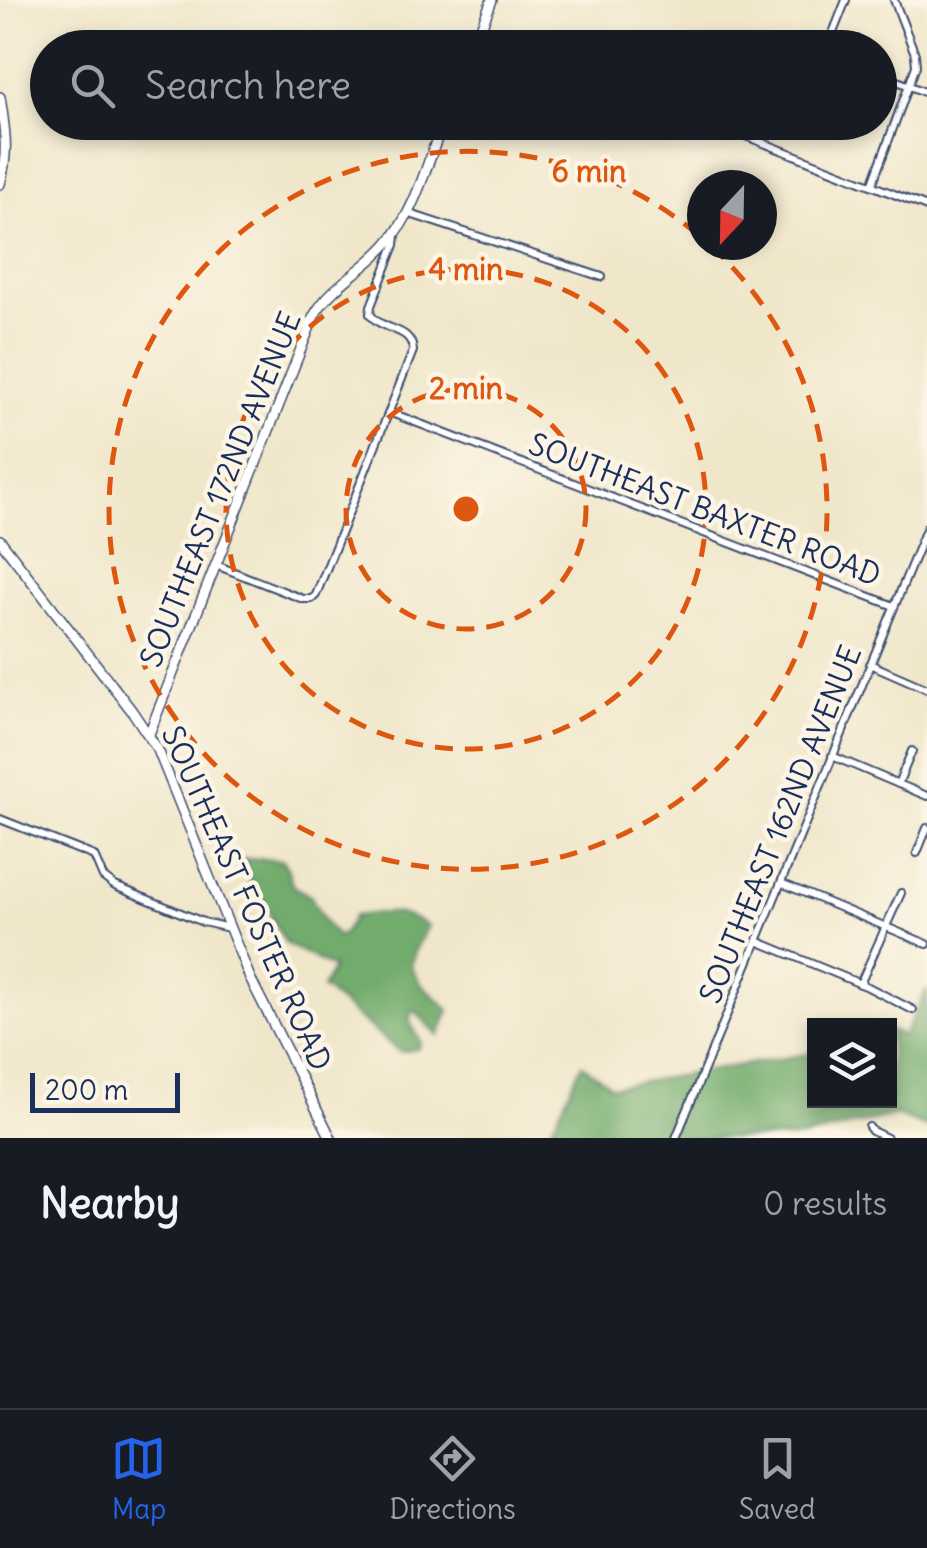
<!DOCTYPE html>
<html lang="en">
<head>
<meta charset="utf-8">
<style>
	:root { --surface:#171b24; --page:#20242c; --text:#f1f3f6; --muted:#9ea1a6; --line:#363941; --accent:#2563eb }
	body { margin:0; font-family:Delius,sans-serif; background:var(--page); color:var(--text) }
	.controls { position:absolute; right:30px; bottom:30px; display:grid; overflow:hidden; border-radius:0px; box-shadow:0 5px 15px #0003 }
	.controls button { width:90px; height:90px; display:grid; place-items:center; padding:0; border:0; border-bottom:2px solid var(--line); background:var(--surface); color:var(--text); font:50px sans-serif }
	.compass { position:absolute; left:687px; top:170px; width:90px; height:90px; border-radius:50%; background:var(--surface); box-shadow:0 5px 15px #0003; rotate:202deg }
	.scale { position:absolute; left:30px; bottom:25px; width:150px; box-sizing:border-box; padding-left:10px; border:5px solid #1b2f5e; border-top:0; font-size:28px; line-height:35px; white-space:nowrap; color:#1b2f5e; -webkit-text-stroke:8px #fcf5e5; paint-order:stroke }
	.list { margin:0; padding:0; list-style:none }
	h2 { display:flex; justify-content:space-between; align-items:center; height:130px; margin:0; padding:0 40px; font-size:42px }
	h2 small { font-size:32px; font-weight:400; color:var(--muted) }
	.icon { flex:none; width:55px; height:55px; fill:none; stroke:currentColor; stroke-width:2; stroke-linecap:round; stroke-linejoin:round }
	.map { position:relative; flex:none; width:927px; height:1138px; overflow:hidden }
	.search { position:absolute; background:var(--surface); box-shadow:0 5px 15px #0003; left:30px; right:30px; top:30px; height:110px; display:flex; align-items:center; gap:25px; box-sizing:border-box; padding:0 35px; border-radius:55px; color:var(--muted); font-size:38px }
	.sheet { height:270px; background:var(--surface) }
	nav { display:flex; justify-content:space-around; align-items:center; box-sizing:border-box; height:140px; border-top:2px solid var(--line); background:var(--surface); font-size:28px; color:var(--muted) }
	nav a { display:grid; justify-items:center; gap:5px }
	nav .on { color:var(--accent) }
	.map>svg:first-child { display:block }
</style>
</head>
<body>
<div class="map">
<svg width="927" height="1138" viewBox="0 0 927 1138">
	<rect width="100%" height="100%" fill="#fcf5e5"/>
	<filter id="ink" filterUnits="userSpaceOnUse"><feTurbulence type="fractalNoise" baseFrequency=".01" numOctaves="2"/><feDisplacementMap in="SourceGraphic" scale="20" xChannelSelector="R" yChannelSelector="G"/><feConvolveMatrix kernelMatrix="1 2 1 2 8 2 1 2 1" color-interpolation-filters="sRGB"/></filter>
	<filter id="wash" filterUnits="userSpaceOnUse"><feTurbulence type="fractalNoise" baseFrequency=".0048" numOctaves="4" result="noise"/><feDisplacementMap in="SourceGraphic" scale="40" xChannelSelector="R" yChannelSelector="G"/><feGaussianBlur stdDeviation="2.25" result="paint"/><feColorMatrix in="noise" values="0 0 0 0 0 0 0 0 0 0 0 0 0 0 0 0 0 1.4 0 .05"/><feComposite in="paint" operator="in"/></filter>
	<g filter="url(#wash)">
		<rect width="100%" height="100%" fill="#f0e7cb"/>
		<!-- forest -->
		<path fill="#72ac6c" stroke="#466e65" stroke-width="2.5" d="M243 859 282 860 288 870 292 885 311 897 325 923 338 937 344 933 354 916C387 912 398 909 428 926L415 950 411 967 421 984 449 1010 439 1036 413 1009 409 1021 421 1042 418 1049 400 1052 322 988 333 968 285 943 262 899 251 884Z
			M927 989V1127L896 1115 799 1138H547L582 1064 612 1087 814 1053V1100H890V1031L903 1036Z"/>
	</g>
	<g filter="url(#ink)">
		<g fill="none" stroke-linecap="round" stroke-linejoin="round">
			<!-- minor casing -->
			<g stroke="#3b4b6e" stroke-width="10">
				<path id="minor" d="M479 33 515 48
					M799 42 813 48
					M827 48 846 0
					M880 74 927 93
					M710 122 927 207
					M872 185 916 66 915 54 894 0
					M407 213 602 277
					M389 412 894 606
					M216 565 303 599H312L316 595 413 351C412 326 382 332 370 314L371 306 395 245 396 235
					M870 664 927 689
					M832 756 927 796
					M898 784 912 751
					M0 819 94 856 103 877 115 886 203 922 229 928
					M917 853 927 828
					M781 883 927 944
					M757 941 868 987 913 1010
					M860 984 901 893
					M869 1127 872 1131 887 1138
					M676 1138 927 527"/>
			</g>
			<!-- major casing -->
			<g stroke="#3b4b6e" stroke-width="12">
				<path id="major" d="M473 48 492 0
					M0 97C5 130 9 151 0 184
					M0 540 132 711 158 750 250 978 331 1138
					M149 734 314 316C331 285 365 270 387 244 415 213 428 161 443 122"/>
			</g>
			<!-- minor -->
			<use href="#minor" stroke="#fff" stroke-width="6"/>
			<!-- major -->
			<use href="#major" stroke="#fff" stroke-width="9"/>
		</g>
	</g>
	<!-- distance rings -->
	<g fill="none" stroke="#de5710" stroke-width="5" stroke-dasharray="18 12">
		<circle cx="466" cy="509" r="120"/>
		<circle cx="466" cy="509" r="240"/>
		<path d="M711 246A359 359 0 1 1 702 238"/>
	</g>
	<g text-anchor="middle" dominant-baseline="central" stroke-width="9" stroke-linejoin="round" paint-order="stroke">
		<!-- street labels -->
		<g font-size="30" fill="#1b2f5e" stroke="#fcf5e5">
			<text transform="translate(220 489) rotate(-68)">SOUTHEAST 172ND AVENUE</text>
			<text transform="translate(705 509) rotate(21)">SOUTHEAST BAXTER ROAD</text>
			<text transform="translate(780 824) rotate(-68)">SOUTHEAST 162ND AVENUE</text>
			<text transform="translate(247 898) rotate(66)">SOUTHEAST FOSTER ROAD</text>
		</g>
	</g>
	<circle cx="466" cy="509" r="15" fill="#de5710" stroke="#fcf5e5" stroke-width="5"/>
	<g font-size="30" text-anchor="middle" font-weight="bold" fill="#de5710" stroke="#fcf5e5" stroke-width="9" stroke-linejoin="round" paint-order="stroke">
		<text x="589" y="182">6 min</text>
		<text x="466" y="280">4 min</text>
		<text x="466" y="399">2 min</text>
	</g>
</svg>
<div class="controls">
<button><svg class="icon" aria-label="layers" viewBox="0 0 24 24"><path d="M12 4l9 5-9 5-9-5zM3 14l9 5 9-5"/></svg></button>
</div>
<svg class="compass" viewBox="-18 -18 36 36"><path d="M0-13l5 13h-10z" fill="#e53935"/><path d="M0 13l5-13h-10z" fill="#9ea1a6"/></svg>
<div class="scale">200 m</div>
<div class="search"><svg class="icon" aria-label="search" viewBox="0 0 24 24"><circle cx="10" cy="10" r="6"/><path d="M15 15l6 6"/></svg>Search here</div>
</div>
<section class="sheet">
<h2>Nearby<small>0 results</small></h2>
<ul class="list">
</ul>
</section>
<nav>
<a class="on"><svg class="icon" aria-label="map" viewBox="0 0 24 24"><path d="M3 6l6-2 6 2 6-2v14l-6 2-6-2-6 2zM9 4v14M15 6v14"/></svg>Map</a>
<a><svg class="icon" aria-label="directions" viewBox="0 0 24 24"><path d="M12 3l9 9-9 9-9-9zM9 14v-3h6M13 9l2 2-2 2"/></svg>Directions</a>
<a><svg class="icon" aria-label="saved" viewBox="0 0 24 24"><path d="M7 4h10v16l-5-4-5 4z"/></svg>Saved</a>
</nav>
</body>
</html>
